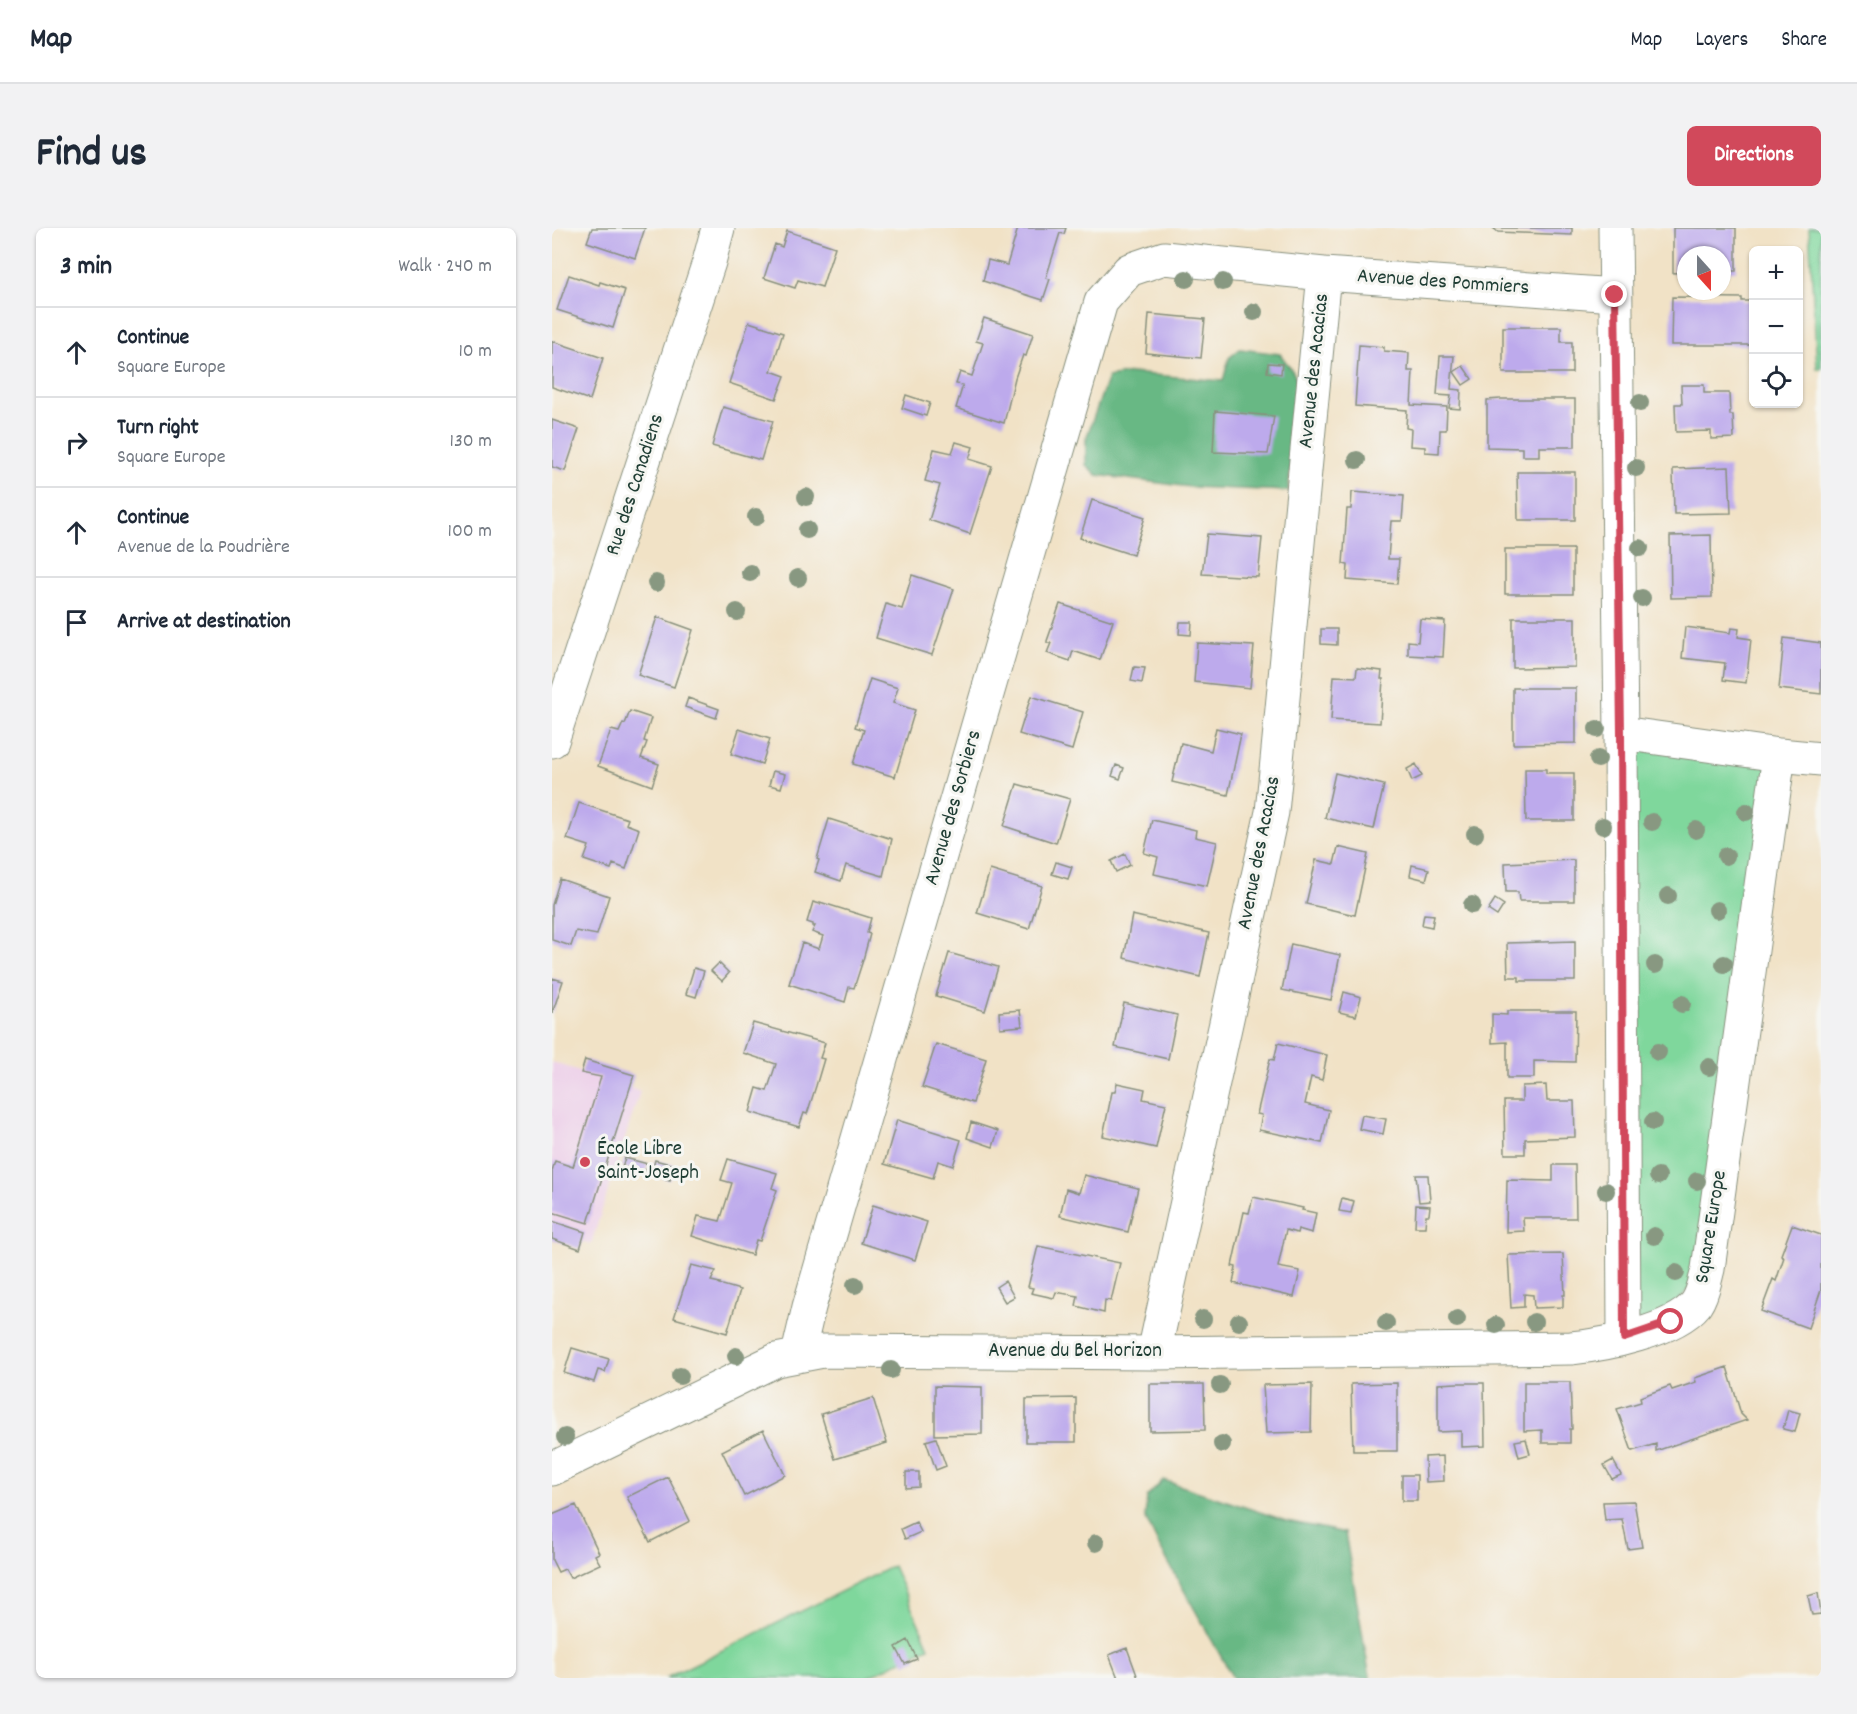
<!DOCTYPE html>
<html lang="en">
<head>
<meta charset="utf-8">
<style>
	:root { --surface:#fff; --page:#f2f2f3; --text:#1f2937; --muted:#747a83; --line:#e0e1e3; --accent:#d1495b }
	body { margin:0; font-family:Dekko,sans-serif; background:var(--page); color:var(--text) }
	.controls { position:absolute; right:18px; top:18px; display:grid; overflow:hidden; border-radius:9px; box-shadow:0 2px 4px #0004 }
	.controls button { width:54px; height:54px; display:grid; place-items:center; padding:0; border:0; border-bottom:2px solid var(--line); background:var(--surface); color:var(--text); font:30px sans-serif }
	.compass { position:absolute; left:1125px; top:18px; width:54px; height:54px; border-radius:50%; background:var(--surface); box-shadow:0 2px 4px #0004; rotate:159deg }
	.stop { position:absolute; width:18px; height:18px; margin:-14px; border:4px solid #d1495b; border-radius:50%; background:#fff }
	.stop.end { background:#d1495b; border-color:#fff; box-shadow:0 2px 6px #0008 }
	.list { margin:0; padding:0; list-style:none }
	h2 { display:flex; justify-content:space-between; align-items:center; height:78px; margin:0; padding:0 24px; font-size:26px }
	h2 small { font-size:20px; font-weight:400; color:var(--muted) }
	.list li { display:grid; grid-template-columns:39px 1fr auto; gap:18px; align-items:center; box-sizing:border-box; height:90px; padding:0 24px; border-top:2px solid var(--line) }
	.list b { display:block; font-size:22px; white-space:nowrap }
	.list p { margin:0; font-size:20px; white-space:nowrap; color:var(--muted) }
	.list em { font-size:20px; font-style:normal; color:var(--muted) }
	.icon { flex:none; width:33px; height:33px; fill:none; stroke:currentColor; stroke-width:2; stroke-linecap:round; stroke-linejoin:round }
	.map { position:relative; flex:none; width:1269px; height:1450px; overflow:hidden; border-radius:9px }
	header { display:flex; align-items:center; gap:36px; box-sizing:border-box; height:84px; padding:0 30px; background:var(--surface); border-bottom:2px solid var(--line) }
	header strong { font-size:28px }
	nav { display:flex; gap:33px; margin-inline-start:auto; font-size:21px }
	.intro { display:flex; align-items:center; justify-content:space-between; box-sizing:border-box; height:144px; padding:0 36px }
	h1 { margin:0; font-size:42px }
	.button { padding:15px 27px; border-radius:9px; background:var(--accent); color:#fff; font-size:21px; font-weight:700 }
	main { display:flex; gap:36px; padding:0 36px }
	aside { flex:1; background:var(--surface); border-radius:9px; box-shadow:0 2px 4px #0004 }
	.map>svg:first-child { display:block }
</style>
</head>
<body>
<header>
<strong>Map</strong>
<nav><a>Map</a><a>Layers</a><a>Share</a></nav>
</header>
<div class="intro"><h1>Find us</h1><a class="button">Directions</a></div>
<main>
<aside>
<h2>3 min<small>Walk · 240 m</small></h2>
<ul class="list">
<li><svg class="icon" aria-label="ahead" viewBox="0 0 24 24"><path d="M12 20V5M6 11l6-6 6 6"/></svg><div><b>Continue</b><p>Square Europe</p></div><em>10 m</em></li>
<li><svg class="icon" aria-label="right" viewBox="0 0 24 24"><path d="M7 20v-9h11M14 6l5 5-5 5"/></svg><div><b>Turn right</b><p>Square Europe</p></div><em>130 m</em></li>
<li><svg class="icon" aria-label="ahead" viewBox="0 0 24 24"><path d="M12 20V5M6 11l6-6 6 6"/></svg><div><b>Continue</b><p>Avenue de la Poudrière</p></div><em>100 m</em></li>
<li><svg class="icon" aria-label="arrive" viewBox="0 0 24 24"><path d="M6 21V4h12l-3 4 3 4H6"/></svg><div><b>Arrive at destination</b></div></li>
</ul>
</aside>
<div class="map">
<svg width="1269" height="1450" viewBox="0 0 1269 1450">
	<rect width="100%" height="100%" fill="#f6f6f2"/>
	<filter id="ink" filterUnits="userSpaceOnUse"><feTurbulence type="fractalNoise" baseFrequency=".0167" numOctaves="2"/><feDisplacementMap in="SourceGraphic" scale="12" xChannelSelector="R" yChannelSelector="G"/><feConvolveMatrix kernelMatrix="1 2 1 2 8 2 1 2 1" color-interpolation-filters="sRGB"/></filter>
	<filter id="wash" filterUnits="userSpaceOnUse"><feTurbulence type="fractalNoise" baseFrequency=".008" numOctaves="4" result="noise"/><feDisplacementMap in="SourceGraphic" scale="24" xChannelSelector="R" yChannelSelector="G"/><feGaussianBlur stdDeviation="1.35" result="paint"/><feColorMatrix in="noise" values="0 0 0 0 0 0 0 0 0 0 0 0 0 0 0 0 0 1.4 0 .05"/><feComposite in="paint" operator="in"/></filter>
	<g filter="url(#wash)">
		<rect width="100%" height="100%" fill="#f1e2c6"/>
		<!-- built -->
		<path fill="#edd0e9" d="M0 834 88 863 39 1016 0 1004Z"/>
		<!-- green -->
		<path fill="#7fd79c" stroke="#4f8a68" stroke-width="1.5" d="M1257 0H1269V141H1265Z
			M1069 505 1227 527 1156 1041 1099 1102 1072 1080Z
			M341 1338 377 1419 314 1450H114Z"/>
		<!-- forest -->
		<path fill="#67b884" stroke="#437a5c" stroke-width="1.5" d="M688 121 728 126 741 144 748 159 736 263 638 259 545 247 534 237V211L556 149 579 145 671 153 677 130Z
			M611 1252 735 1293 793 1305 818 1450H681L605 1314 593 1289 595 1269Z"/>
		<g id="blocks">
			<!-- building -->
			<path fill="#bdaaec" d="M40 0H93L83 30 35 14Z
				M466 0H514L512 6 508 5 494 50 498 51 491 72 431 53 436 32 455 37Z
				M941 0H1020V7L946 4Z
				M1121 0H1184V43H1170V27H1134V44L1121 45Z
				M235 3 283 19 270 59 246 52 243 60 212 50 223 16 230 19Z
				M17 47 47 57 48 54 73 62 61 100 5 82Z
				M1120 69 1190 70V73H1202V117H1119Z
				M597 86 653 91 649 130 594 125Z
				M432 90 481 106 474 128 471 127 463 150 452 195 404 180 411 157 404 156 408 144 420 148 431 115 424 113Z
				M197 94 231 105 219 143 233 148 224 171 177 155Z
				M951 99H1009V114H1020V145H951Z
				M0 113 51 130 38 172 0 159Z
				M807 117 832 119V123L857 125 856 143H861L859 177 895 179 894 202H888L887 225 873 224V219L858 218 859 201 854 200 855 182 803 178Z
				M888 128H902L899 161 909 162 908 181 897 180 899 168 885 167Z
				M716 135 730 136 729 146 715 144Z
				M911 138 920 151 911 157 902 144Z
				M1129 157H1152V165H1177L1178 187H1181L1182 210 1159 211V203L1124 204 1123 176H1130Z
				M354 167 378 175 374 188 350 180Z
				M949 171H1023V219H987V228H970V220L935 219V172Z
				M171 179 221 193 209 232 160 218Z
				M663 183 722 188 716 226 661 224Z
				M0 192 27 201 13 243 0 239Z
				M404 214 421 219 417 231 440 238 418 306 377 292 388 257 373 253 382 221 400 225Z
				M1177 239 1179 285 1122 286 1121 241Z
				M965 244H1023V292H966Z
				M800 264 852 268 850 293H839L836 331H847L845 356 795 352 796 337 791 336 795 281H799Z
				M540 272 593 289 581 327 528 310Z
				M655 306 710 310 706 349 650 346Z
				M1159 307 1160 369 1119 370 1118 308Z
				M953 321H1021V366H953Z
				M360 347 402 361 380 427 324 410 334 376 350 381Z
				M508 376 561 393 548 432 521 423 518 433 495 425 499 415H495V413Z
				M105 389 141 402 122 459 86 447Z
				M961 390H1023V439L961 440Z
				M868 391 893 393 891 429 856 427V413L866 414Z
				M628 394H640L639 407 627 406Z
				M1133 399 1178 405 1179 400 1187 401 1186 409 1199 411 1194 455 1171 452 1173 435 1130 430Z
				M769 401H785V417L769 416Z
				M1232 410 1269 415V466L1227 461Z
				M645 415 702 418 698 460 642 454Z
				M582 439 593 440 590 455 579 453Z
				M805 440 830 443 829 451H831L828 495 779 492 782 448 804 449Z
				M318 451 346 460 341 475 363 482 343 549 301 536 312 502 303 499Z
				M961 460H1024V515L961 516Z
				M479 468 531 484 520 522 467 506Z
				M136 470 167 481 164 490 133 479Z
				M78 483 99 490 92 513 95 514 89 530 107 536 100 558 46 538 59 502 67 504 71 495 73 496Z
				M664 500 689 506 676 567 620 554 629 515 659 523Z
				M187 501 218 511 210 536 179 526Z
				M864 536 870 548 860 553 855 541Z
				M564 537 572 540 568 551 560 548Z
				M973 541H994V545H1022V593H974Z
				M221 543 233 546 229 560 217 557Z
				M783 545 832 557 822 601 773 590Z
				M465 556 518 571 504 615 452 598Z
				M27 575 76 591 74 596 87 601 74 641 61 636 59 641 32 632 37 618 15 611Z
				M277 591 340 611 331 648 294 637 289 653 263 644 267 632 265 631Z
				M600 592 644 602 643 609 665 614 655 658 602 646 606 629 592 625Z
				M786 619 816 626 803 687 754 676 764 632 782 636Z
				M573 626 578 637 564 644 559 633Z
				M1022 632V673H967L966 664H954L953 635Z
				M504 634 520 639 516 651 500 646Z
				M860 637 877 641 874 652 858 648Z
				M438 642 490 658 477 701 425 685Z
				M8 651 57 668 45 707 24 703 19 718 0 712V677Z
				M943 671 952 677 945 688 936 682Z
				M261 674 268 676V674L319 690 315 705 318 706 311 732 302 760 297 759 293 774 237 756 250 715 267 721 271 708 260 704 263 698H261V696L255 694Z
				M872 686 882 687 880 699 870 697Z
				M580 687 657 705 648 749 572 730Z
				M1023 713V753H967V749H956L955 715Z
				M739 716 788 727 779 772 730 762Z
				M397 725 446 739 433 783 384 768Z
				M167 735 177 745 170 753 159 743Z
				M142 740 152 743 144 769 134 766Z
				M0 750 11 753 0 786Z
				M792 764 809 769 804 788 787 784Z
				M572 775 625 787 616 831 563 819Z
				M468 782 470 798 448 800 447 784Z
				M955 783H1024L1023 834 982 833V850H955V814L940 815V786L955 787Z
				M201 795 273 815 268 830 272 831 264 858 255 886 252 885 247 899 198 884 205 860 215 863 224 836 191 825Z
				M726 815 775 827 770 852 759 849 753 876 777 882 770 915 707 902 710 887 705 886 718 831 722 832Z
				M384 816 434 831 421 875 370 859Z
				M33 832 82 847 36 995 0 984V943L3 933 21 939 49 849 29 845Z
				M565 855 593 861 591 871 614 876 604 920 551 908 560 864H563Z
				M994 857 995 873H1022L1023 909 973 911V926H953L952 873H970V858Z
				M810 887 834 891 831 906 807 901Z
				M345 892 409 912 401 938 386 933 381 950 332 936Z
				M419 894 446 903 441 919 415 910Z
				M73 930 96 936 93 945 70 939Z
				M176 931 225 945 220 960 225 962 208 1013 204 1012 200 1027 140 1008 146 988 168 993 180 955 169 952Z
				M103 932 122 937 118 952 99 947Z
				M1001 937H1023L1024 990H971L972 1003 954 1004 955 952 1001 953Z
				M532 947 586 960 576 1004 508 988 514 961 527 965Z
				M864 947H876L878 973 867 974Z
				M701 969 751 980 750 982 764 985 760 1005 746 1001 745 1005 734 1002 726 1039 748 1043 742 1069 681 1055 684 1039 680 1038 692 984 697 985Z
				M790 970 802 973 799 985 787 983Z
				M321 977 375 994 363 1032 309 1015Z
				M864 977 878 978 877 987H874L873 999H863Z
				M0 993 33 1004 28 1021 0 1011Z
				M1240 997 1269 1007V1062L1256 1100 1209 1083 1221 1051 1224 1053 1232 1029 1229 1027Z
				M486 1018 568 1035 559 1073 553 1072 552 1085 524 1078 526 1068 504 1064 502 1070 479 1065 481 1060 476 1059Z
				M1011 1026 1013 1067H1011V1079L982 1080 981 1067 972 1066V1079L959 1080 956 1027Z
				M139 1037 164 1043 159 1053 168 1055 167 1056 188 1062 175 1105 122 1090Z
				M453 1053 462 1069 453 1074 444 1059Z
				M20 1120 57 1131 53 1144 46 1142 42 1154 12 1145Z
				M1175 1139 1189 1186 1195 1192 1104 1223V1216L1080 1223 1065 1181 1089 1174 1088 1169 1118 1158 1120 1162 1144 1154 1143 1150Z
				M972 1154H1018L1020 1201H1018V1215H990V1202L972 1203Z
				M845 1155V1223H801L799 1156Z
				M905 1155H932L933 1218 909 1219V1203L886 1204V1156Z
				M598 1156H652L653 1202 598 1203Z
				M760 1156 759 1204 714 1205 711 1157Z
				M383 1158 430 1159V1206L383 1207Z
				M321 1170 335 1215 283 1231 269 1186Z
				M524 1170V1214H474V1171Z
				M1236 1182 1248 1185 1243 1204 1231 1201Z
				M211 1202 233 1247 192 1268 170 1223Z
				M384 1210 394 1238 384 1242 374 1213Z
				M974 1211 978 1226 967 1229 963 1213Z
				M891 1228 892 1253 874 1254 873 1229Z
				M1061 1232 1069 1247 1060 1251 1052 1237Z
				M354 1244H367V1259L354 1260Z
				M850 1247H865V1273H850Z
				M116 1249 138 1293 98 1314 75 1269Z
				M1082 1273 1090 1319 1076 1321 1070 1291 1053 1292 1051 1274Z
				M24 1277 47 1325 43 1327 48 1336 18 1350 13 1341 6 1344 0 1332V1287Z
				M364 1294 369 1304 353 1311 349 1301Z
				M1266 1365 1269 1386 1260 1387 1256 1368Z
				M356 1412 365 1431 353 1436 344 1419Z
				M575 1420 586 1450H566L557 1427Z"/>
		</g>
	</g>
	<g filter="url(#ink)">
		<use href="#blocks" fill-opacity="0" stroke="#88907d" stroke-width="1.5"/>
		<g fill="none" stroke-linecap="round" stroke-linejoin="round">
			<!-- minor casing -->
			<g stroke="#88907d" stroke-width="35">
				<path id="minor" d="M1063 0 1069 505 1072 1110
					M1069 505 1227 527 1269 531
					M602 1125 720 584 772 46
					M246 1126 257 1079 549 74 577 42 612 30 772 46 1063 67
					M0 1241 224 1132 271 1123 602 1125 1019 1120C1052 1117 1122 1103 1144 1076 1151 1066 1153 1052 1156 1041L1227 527"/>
			</g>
			<!-- tertiary casing -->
			<g stroke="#88907d" stroke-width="35">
				<path id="tertiary" d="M0 513 157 34 166 0"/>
			</g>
			<!-- minor -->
			<use href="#minor" stroke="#fff" stroke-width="33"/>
			<!-- tertiary -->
			<use href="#tertiary" stroke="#fff" stroke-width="33"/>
		</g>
		<!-- trees -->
		<g fill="#889881">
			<circle cx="634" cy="51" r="9"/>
			<circle cx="671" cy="54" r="9"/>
			<circle cx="702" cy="84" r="9"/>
			<circle cx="1088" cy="175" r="9"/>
			<circle cx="805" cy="232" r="9"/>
			<circle cx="1084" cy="240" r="9"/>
			<circle cx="254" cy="269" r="9"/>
			<circle cx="204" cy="289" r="9"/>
			<circle cx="255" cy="302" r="9"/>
			<circle cx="1088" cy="320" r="9"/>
			<circle cx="198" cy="345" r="9"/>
			<circle cx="246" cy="350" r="9"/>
			<circle cx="104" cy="355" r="9"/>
			<circle cx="1090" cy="370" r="9"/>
			<circle cx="185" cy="384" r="9"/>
			<circle cx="1045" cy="501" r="9"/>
			<circle cx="1046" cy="531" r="9"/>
			<circle cx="1194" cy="584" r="9"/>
			<circle cx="1100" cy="594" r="9"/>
			<circle cx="1051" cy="598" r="9"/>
			<circle cx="1144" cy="602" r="9"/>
			<circle cx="923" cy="606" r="9"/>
			<circle cx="1174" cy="628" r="9"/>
			<circle cx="1116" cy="668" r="9"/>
			<circle cx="920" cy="677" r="9"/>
			<circle cx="1165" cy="682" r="9"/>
			<circle cx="1172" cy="736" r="9"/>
			<circle cx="1103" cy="737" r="9"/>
			<circle cx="1130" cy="776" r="9"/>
			<circle cx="1106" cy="824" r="9"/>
			<circle cx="1157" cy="839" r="9"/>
			<circle cx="1101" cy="894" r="9"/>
			<circle cx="1106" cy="948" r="9"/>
			<circle cx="1145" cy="953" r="9"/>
			<circle cx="1054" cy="963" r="9"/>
			<circle cx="1102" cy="1008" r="9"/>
			<circle cx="1124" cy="1045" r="9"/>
			<circle cx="303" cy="1057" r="9"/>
			<circle cx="651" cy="1091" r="9"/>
			<circle cx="905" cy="1091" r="9"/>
			<circle cx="687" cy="1094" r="9"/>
			<circle cx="982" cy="1094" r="9"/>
			<circle cx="834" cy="1095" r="9"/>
			<circle cx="944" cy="1097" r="9"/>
			<circle cx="184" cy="1128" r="9"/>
			<circle cx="339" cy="1142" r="9"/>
			<circle cx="128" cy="1148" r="9"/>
			<circle cx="668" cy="1157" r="9"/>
			<circle cx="13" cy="1209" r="9"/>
			<circle cx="670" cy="1216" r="9"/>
			<circle cx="544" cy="1315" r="9"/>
		</g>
	</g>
	<g fill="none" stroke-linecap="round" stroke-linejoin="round" filter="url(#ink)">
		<!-- route -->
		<path stroke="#d1495b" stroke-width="8" d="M1063 67 1069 505 1072 1110 1119 1094"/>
	</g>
	<!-- markers -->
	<circle fill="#d1495b" stroke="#f6f6f2" stroke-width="2" cx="33" cy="934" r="6"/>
	<g text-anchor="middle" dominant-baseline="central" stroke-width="6" stroke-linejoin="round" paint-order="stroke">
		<!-- street labels -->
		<g font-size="21" fill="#1f3d34" stroke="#f6f6f2">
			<text transform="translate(891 55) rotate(4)">Avenue des Pommiers</text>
			<text transform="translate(763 143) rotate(-84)">Avenue des Acacias</text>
			<text transform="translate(84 257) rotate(-72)">Rue des Canadiens</text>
			<text transform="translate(402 580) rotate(-74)">Avenue des Sorbiers</text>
			<text transform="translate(708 625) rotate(-79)">Avenue des Acacias</text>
			<text transform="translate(1160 999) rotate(-81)">Square Europe</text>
			<text x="523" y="1124">Avenue du Bel Horizon</text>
		</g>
		<!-- poi labels -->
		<g font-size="21" fill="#1f3d34" stroke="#f6f6f2" text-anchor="start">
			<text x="45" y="922">École Libre<tspan x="45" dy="24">Saint-Joseph</tspan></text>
		</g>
	</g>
</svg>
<div class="controls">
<button>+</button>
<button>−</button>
<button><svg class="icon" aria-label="locate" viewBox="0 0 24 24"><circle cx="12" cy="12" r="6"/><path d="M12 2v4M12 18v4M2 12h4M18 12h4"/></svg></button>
</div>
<svg class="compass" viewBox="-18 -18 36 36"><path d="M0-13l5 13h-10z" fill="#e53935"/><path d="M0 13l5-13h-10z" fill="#747a83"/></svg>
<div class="stop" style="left:1119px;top:1094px"></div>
<div class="stop end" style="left:1063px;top:67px"></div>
</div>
</main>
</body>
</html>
